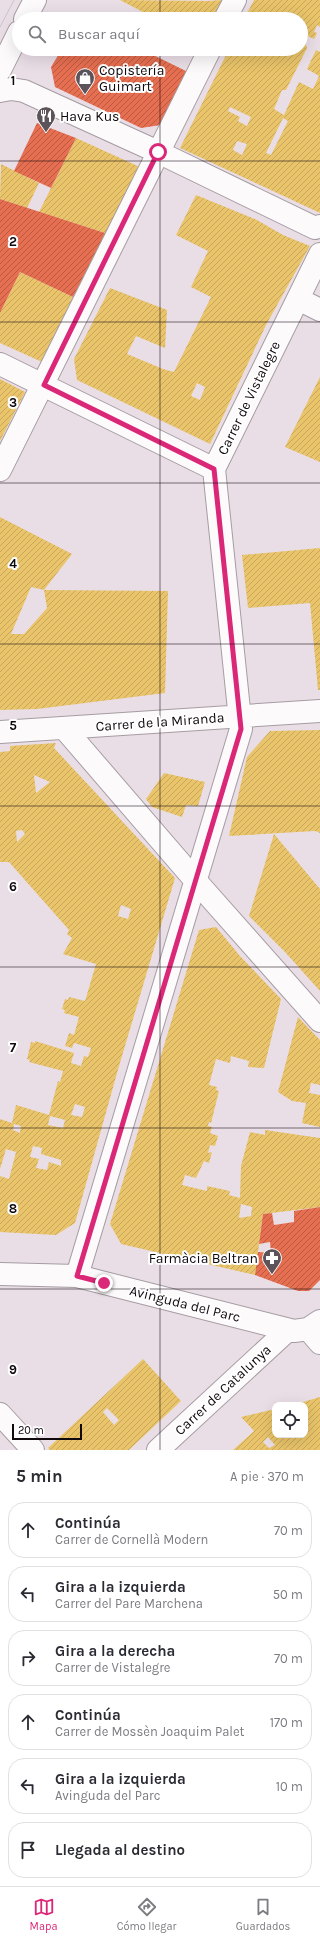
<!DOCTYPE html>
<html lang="es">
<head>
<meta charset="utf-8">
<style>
	:root { --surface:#fff; --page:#f7f7f7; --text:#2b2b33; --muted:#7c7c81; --line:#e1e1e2; --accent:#db2777 }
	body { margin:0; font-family:Karla,sans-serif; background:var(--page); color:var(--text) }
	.controls { position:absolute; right:12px; bottom:12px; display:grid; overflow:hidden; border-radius:8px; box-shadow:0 4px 16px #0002 }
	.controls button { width:36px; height:36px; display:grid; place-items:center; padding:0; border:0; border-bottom:1px solid var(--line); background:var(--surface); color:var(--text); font:20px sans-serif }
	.scale { position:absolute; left:12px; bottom:10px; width:70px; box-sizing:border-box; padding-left:4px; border:2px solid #10090e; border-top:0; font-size:11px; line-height:14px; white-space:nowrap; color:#10090e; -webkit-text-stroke:3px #fff; paint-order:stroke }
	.stop { position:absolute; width:12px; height:12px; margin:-9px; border:3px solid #db2777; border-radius:50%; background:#fff }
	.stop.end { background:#db2777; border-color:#fff; box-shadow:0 1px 4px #0008 }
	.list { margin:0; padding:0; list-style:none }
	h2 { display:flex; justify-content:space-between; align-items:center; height:52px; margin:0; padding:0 16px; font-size:17px }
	h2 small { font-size:13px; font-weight:400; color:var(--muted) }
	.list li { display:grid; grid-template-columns:26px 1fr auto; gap:12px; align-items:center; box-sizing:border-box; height:56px; margin:0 8px 8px; padding:0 8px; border:1px solid var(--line); border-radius:16px }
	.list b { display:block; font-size:15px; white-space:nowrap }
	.list p { margin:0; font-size:13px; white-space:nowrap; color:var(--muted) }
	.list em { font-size:13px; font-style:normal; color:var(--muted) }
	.icon { flex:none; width:22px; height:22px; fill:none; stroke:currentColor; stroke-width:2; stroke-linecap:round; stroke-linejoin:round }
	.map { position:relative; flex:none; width:320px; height:1450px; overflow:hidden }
	.search { position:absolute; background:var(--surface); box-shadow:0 4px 16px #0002; left:12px; right:12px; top:12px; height:44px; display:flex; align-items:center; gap:10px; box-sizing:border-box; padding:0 14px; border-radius:22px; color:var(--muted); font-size:15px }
	.sheet { height:436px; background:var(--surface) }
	nav { display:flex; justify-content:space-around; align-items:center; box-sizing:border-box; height:56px; border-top:1px solid var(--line); background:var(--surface); font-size:11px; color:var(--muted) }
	nav a { display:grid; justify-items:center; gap:2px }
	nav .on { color:var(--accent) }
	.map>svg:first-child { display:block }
</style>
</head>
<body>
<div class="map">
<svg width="320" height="1450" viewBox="0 0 320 1450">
	<defs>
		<pattern id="homes-hatch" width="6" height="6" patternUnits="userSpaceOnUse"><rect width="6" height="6" fill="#e9c46a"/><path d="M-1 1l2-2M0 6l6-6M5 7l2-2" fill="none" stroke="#c7a75b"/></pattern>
		<pattern id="shops-hatch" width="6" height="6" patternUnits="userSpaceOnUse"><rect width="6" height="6" fill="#e76f51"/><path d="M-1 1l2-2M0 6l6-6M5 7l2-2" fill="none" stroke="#ba5942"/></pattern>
	</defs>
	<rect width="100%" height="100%" fill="#eadee6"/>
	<!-- homes -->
	<path fill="url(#homes-hatch)" fill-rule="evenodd" d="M120 0 207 1 222 0 213 19H156Z
		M254 0H320V27L317 25 314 32 317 33 314 39 308 36 305 43 307 48 286 90H282L274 109 284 115 299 82 313 89 319 76 307 69 316 50 320 52V213L180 148 229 49H301V19H244ZM230 107 251 117 247 126 238 121 240 117 228 111ZM283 118 288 121 271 155 266 153ZM237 141 247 144 242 155 233 150Z
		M76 138 142 168 108 234 39 212Z
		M1 164 39 183 27 208 0 199Z
		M196 195 257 220 283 235 310 246 266 325 210 444 77 380 74 359 110 288 167 310 165 348 136 336 127 354 163 369 174 372 211 297 191 287 208 251 176 235ZM197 383 205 387 200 400 191 396Z
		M20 272 73 297 42 362 0 343V313Z
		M320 377V462L285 447Z
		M0 379 25 392 0 441Z
		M0 517 72 554 44 590 31 587 11 634H24L47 608 44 590 168 591 165 693 37 709 0 710Z
		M320 548V690H318L310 603 248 608 242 555Z
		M320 730V833L315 831 229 836 247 757 270 731Z
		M56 743 54 748 175 878 119 1066 75 1223 56 1235 0 1232V1176L9 1179 16 1152 6 1149 0 1169V1119L12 1123 16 1105 49 1115 58 1081 60 1082 63 1071 29 1062 30 1060 27 1059 31 1042 35 1043V1041L74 1053 71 1063 81 1066 84 1056 88 1057 91 1048 74 1043 72 1048 65 1046 69 1033 74 1035 79 1017 64 1013 65 1010 62 1009 65 999 68 1000 69 997 85 1001 96 964 63 954 72 938 67 934 69 930 9 862H0V752L10 751V746ZM34 775 50 782 36 793ZM22 830 25 834 17 842 16 831ZM121 905 131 909 128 919 118 916ZM75 1104 85 1107 82 1117 71 1115ZM50 1116 65 1120 63 1128 48 1125ZM14 1124 21 1126 20 1133 13 1130ZM33 1146 42 1148 41 1154 61 1160V1166L49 1162 47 1170 36 1168 39 1159 30 1157Z
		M164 773 205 782 198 806 186 805 182 817 152 807 146 799Z
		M274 834 320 889V991L285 952 249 916Z
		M216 927 240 956 281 999 264 1068 248 1067 249 1061 231 1056 230 1063 216 1059 209 1085 217 1087 216 1090 219 1091 211 1123 209 1122 208 1126 212 1127 210 1133 218 1136 215 1146 210 1145 208 1153 212 1152 209 1163 204 1161 196 1178 185 1175 182 1185 207 1191V1186L230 1191 229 1195 240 1198 241 1166 250 1132 265 1135V1130L320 1138V1207L263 1214 255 1275 121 1244 110 1224 199 930ZM241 1204 252 1207 251 1216 239 1218Z
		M298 1017 320 1040V1085L311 1083 309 1093 320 1095V1127L302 1123 306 1103 292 1101 278 1092Z
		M143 1359 181 1401 129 1450H50L48 1448ZM107 1408 119 1420 114 1425 103 1412Z
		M320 1397V1450H233L254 1431 241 1417 275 1409V1435H305V1405H293ZM268 1437 275 1445 269 1448 263 1442Z"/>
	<!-- shops -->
	<path fill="url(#shops-hatch)" d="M62 49H141L188 72 161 125 141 128 55 87 51 67Z
		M37 123 76 138 51 188 14 171Z
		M0 199 108 234 73 297 20 272 0 313Z
		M320 1207V1280L309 1291H298L255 1275 258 1252 271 1253 270 1242 259 1244 263 1214 272 1213 274 1225 294 1222V1211Z"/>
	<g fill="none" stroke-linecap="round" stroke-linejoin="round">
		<!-- minor casing -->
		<g stroke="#a59ca2" stroke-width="24">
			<path id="minor" d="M25 19 35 0
				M225 19 235 0
				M0 70 19 32
				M0 91 11 89 24 91 158 152 315 228 320 226
				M298 299 320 310
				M0 364 214 469
				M0 470 210 49
				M64 728 195 880 320 1021
				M0 732 320 711
				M0 1274 77 1276 294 1331 308 1329 320 1321
				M77 1276 241 729 214 469 320 254
				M308 1329 320 1343
				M0 1414 33 1450
				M158 1450 288 1330"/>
		</g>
		<!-- minor -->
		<use href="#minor" stroke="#fcfafb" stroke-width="22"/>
		<!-- tram -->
		<path stroke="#c6c4c6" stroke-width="1" d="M0 27 14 0"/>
	</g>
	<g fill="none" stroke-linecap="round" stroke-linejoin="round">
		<!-- route -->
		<path stroke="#db2777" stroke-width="5" d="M104 1283 77 1276 241 729 214 469 44 385 158 152"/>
	</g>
	<!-- grid -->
	<path fill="none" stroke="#10090e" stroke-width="1" stroke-opacity="0.55" d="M160 0V19M160 49V1450M0 161H320M0 322H320M0 483H320M0 644H320M0 806H320M0 967H320M0 1128H320M0 1289H320"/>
	<!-- icons -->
	<defs>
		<g id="shop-pin" transform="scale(1)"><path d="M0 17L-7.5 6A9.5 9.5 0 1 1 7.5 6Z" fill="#5c545a" stroke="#fff"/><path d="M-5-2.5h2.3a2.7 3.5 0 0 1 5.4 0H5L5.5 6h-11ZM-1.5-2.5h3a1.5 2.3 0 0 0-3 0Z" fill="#fff"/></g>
		<g id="restaurant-pin" transform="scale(1)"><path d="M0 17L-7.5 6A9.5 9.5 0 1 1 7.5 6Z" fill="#5c545a" stroke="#fff"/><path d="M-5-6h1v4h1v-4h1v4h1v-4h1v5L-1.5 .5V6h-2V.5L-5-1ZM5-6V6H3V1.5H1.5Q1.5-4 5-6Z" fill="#fff"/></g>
		<g id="pharmacy-pin" transform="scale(1)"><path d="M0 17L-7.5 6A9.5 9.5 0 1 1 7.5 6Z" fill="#5c545a" stroke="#fff"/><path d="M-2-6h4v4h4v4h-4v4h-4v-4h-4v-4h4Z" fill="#fff"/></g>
	</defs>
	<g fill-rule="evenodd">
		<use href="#shop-pin" x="85" y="78"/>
		<use href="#restaurant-pin" x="46" y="116"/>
		<use href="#pharmacy-pin" x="272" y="1258"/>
	</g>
	<g text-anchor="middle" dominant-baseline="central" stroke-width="4" stroke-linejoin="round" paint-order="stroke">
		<!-- poi labels -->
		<g font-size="14" fill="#10090e" stroke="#fff" text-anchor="start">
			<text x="99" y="70">Copistería<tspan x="99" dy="16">Guimart</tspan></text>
			<text x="60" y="116">Hava Kus</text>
			<text x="258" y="1258" text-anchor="end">Farmàcia Beltran</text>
		</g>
		<!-- street labels -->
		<g font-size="14" fill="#10090e" stroke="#fff">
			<text transform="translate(249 398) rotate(-64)">Carrer de Vistalegre</text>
			<text transform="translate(160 722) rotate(-4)">Carrer de la Miranda</text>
			<text transform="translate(185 1304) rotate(14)">Avinguda del Parc</text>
			<text transform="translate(223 1390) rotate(-43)">Carrer de Catalunya</text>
		</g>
	</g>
	<g font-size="13" text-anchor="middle" font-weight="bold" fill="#10090e" stroke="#fff" stroke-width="4" stroke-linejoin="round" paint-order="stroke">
		<text x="13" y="85">1</text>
		<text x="13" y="246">2</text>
		<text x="13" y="407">3</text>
		<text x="13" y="568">4</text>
		<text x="13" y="730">5</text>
		<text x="13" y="891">6</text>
		<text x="13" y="1052">7</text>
		<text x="13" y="1213">8</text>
		<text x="13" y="1374">9</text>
	</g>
</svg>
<div class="controls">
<button><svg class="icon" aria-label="locate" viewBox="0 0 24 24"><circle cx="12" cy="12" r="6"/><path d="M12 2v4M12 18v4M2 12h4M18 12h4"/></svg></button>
</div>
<div class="scale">20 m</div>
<div class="stop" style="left:158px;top:152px"></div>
<div class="stop end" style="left:104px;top:1283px"></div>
<div class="search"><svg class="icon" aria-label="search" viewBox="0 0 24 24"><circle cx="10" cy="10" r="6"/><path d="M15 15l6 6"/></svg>Buscar aquí</div>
</div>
<section class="sheet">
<h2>5 min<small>A pie · 370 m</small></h2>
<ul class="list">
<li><svg class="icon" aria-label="ahead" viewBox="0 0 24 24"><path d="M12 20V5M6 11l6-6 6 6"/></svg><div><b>Continúa</b><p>Carrer de Cornellà Modern</p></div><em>70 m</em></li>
<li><svg class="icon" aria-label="left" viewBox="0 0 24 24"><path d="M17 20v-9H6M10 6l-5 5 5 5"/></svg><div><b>Gira a la izquierda</b><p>Carrer del Pare Marchena</p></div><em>50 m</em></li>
<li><svg class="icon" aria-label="right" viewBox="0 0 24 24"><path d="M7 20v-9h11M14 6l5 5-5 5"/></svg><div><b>Gira a la derecha</b><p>Carrer de Vistalegre</p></div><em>70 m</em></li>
<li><svg class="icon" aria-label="ahead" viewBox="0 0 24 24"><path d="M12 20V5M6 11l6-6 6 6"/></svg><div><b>Continúa</b><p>Carrer de Mossèn Joaquim Palet</p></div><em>170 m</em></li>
<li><svg class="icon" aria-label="left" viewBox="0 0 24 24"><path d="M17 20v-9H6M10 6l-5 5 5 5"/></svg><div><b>Gira a la izquierda</b><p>Avinguda del Parc</p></div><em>10 m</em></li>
<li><svg class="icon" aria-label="arrive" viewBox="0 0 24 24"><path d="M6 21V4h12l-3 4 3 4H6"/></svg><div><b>Llegada al destino</b></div></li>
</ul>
</section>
<nav>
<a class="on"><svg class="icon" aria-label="map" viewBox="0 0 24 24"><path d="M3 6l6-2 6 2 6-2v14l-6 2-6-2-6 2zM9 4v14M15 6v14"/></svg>Mapa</a>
<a><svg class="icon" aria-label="directions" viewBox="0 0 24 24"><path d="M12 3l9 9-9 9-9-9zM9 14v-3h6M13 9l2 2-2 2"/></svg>Cómo llegar</a>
<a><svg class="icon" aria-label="saved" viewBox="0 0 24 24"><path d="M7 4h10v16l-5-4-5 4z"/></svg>Guardados</a>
</nav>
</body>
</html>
